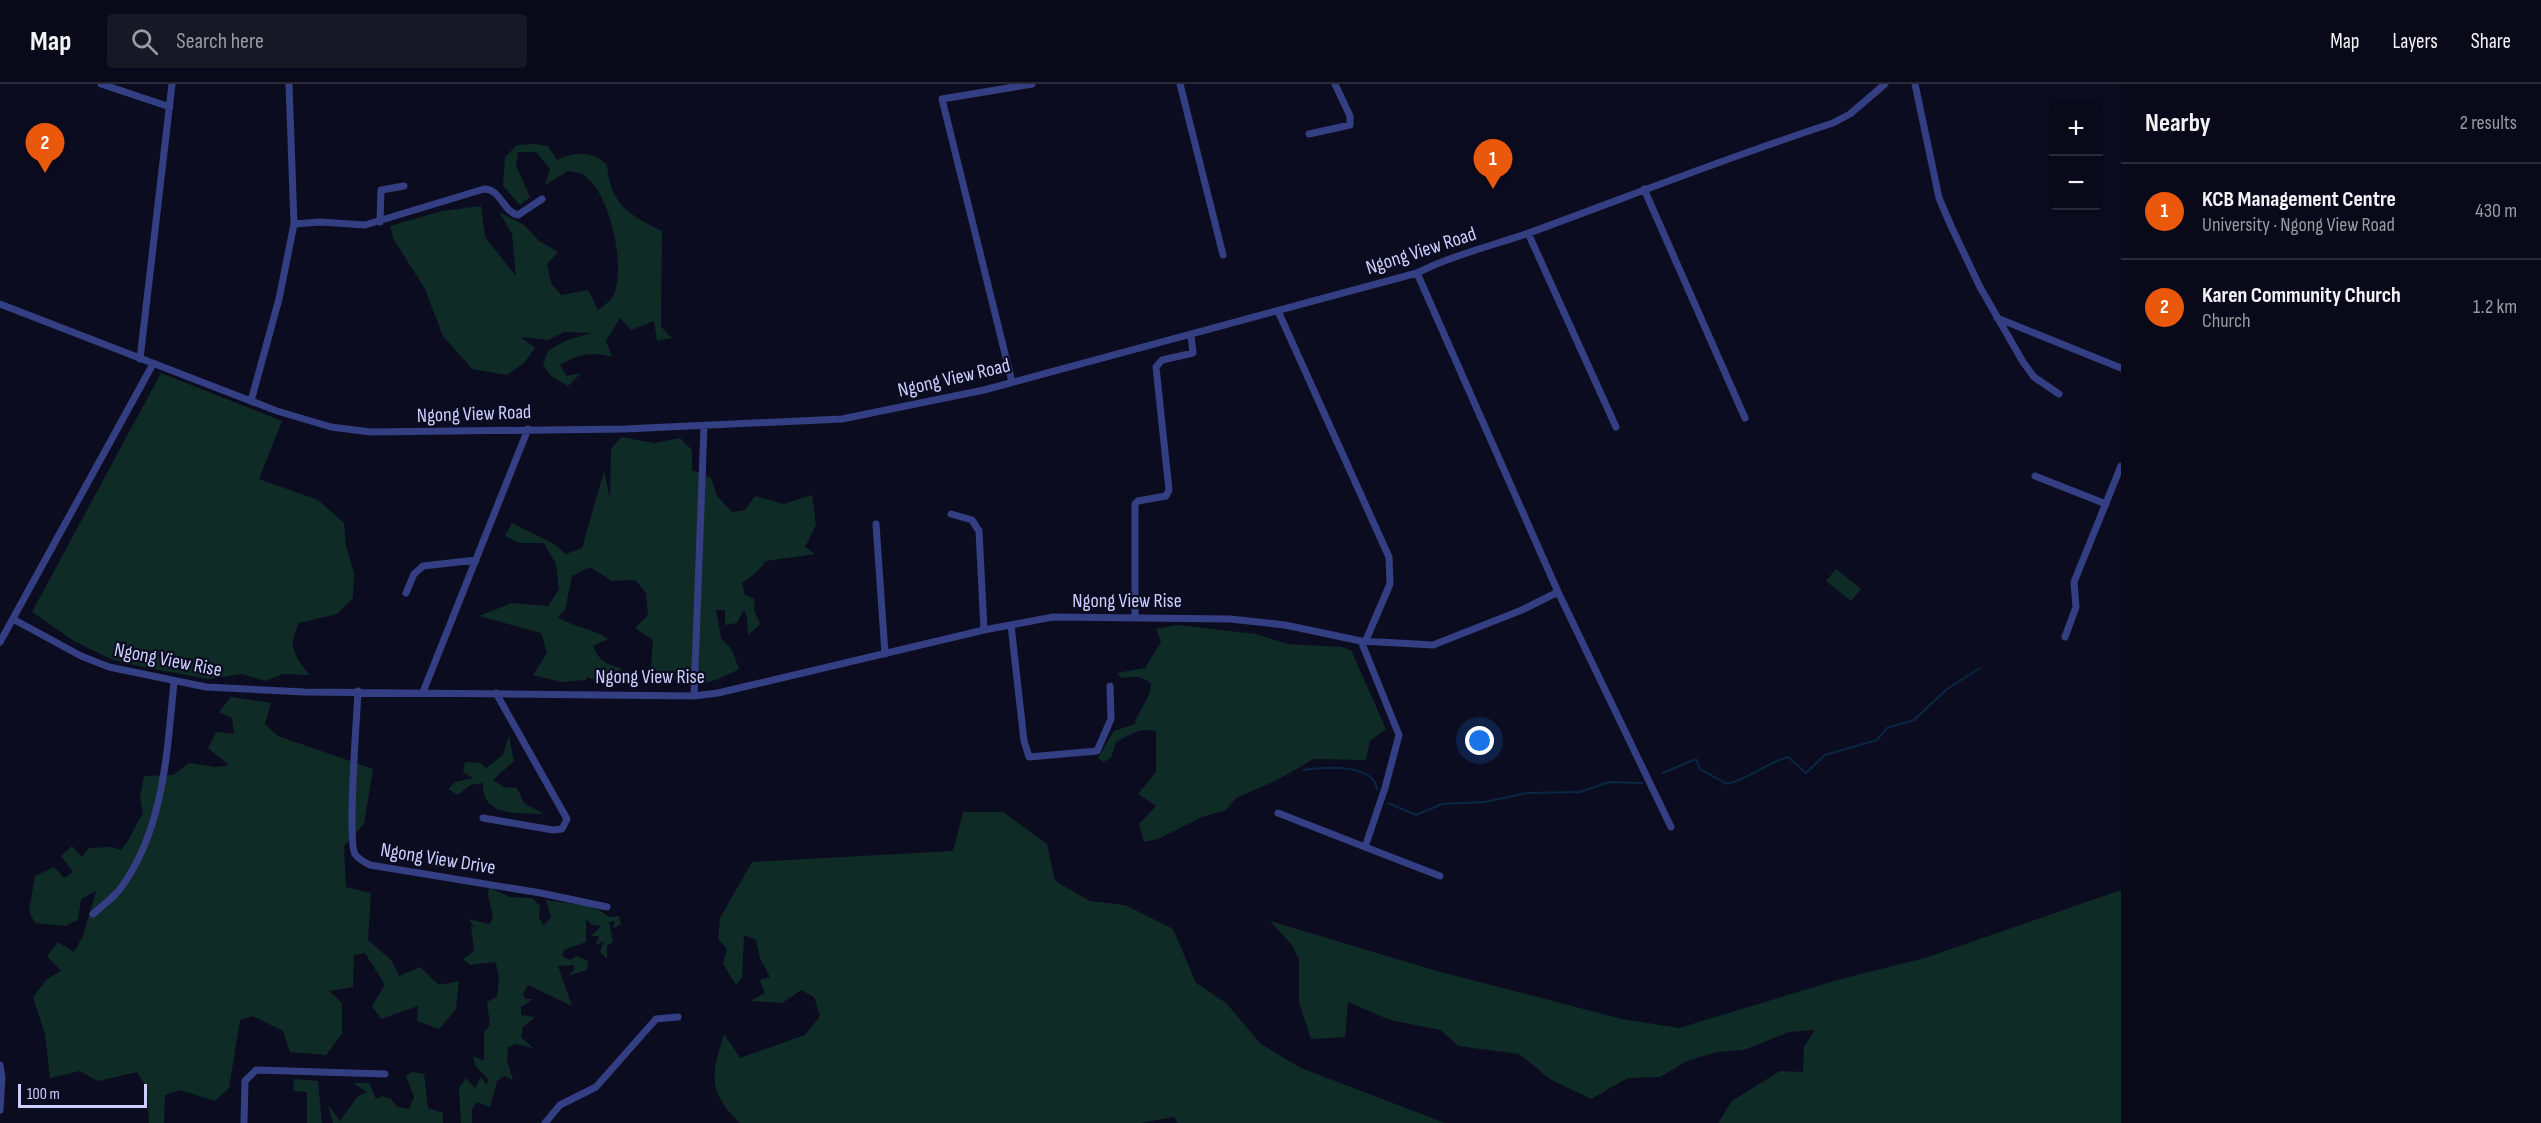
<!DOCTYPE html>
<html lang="en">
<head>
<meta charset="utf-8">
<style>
	:root { --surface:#090919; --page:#171726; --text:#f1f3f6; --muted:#999aa2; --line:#292a38; --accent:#ea580c }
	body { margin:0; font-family:"Sofia Sans Condensed",sans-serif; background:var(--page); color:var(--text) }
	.controls { position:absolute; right:18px; top:18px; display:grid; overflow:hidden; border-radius:6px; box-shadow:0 3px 15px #0003 }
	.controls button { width:54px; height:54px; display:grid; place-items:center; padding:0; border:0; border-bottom:2px solid var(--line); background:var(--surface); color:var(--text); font:30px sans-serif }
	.scale { position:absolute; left:18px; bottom:15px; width:129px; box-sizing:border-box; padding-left:6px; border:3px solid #ccceff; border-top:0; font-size:16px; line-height:21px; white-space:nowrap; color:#ccceff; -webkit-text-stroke:4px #0c0c21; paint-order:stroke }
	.you { position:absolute; left:1480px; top:657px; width:21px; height:21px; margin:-15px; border:4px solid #fff; border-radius:50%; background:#1a73e8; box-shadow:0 0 0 9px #1a73e833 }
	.badge { display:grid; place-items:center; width:39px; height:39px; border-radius:50%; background:var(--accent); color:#fff; font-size:20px; font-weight:700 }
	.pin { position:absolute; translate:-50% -50px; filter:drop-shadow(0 2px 3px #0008) }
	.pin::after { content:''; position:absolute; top:32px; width:21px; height:18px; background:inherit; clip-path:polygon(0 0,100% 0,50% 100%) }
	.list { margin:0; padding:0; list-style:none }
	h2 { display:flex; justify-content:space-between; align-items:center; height:78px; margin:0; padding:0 24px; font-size:26px }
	h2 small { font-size:20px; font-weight:400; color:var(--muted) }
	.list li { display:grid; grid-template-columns:39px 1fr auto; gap:18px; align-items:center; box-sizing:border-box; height:96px; padding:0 24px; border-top:2px solid var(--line) }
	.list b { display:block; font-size:22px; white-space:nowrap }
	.list p { margin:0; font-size:20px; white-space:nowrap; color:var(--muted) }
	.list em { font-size:20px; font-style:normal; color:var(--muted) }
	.icon { flex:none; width:33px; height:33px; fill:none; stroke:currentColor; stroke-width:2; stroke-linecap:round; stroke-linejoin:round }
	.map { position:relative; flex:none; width:2121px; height:1039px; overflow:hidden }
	header { display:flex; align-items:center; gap:36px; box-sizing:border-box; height:84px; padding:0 30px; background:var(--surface); border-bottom:2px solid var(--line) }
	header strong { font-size:28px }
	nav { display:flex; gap:33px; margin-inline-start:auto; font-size:21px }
	.search { width:420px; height:54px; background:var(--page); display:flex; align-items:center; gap:15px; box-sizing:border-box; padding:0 21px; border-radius:6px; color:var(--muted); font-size:22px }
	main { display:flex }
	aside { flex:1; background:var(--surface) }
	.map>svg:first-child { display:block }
</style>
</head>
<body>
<header>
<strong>Map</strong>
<div class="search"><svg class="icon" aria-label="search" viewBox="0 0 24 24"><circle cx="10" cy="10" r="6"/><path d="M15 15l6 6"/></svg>Search here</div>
<nav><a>Map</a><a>Layers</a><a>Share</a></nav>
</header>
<main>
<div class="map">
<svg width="2121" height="1039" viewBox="0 0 2121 1039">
	<rect width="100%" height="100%" fill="#0c0c21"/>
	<!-- green -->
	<path fill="#0f2b26" d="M535 60 548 62 557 76C574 68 593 66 607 81 610 120 629 131 662 147L661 243 672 254 657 257 654 237 631 246 620 234 606 257 612 273C594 267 576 270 560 281L567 292 581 289 568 302 551 292 543 280 548 267 565 257 591 249 564 248 548 256 521 253 535 264 524 279 507 291 472 285 443 252 425 205 394 156 390 142 442 127 481 122 485 153 516 192 512 150 499 128 524 141 539 157 558 168 547 180 551 199 561 211 588 206 598 226C602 223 609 218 612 214 628 187 610 105 582 90 578 88 572 88 568 87L545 101 550 85 536 68H518L516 81 530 113 520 121 503 102 505 73 517 61Z
		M161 289 282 337 259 395 318 416 344 439 346 462 354 489 353 514 337 530 299 539C287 564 294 570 309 591L283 590 265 597 243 590 208 595 143 583 113 576 74 557 32 528Z
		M621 353 655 359 680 354 692 366V386L711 394 717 412 732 428 745 426 755 412 784 420 812 411 816 441 805 463 815 470 766 477 756 489 742 499 745 511 755 515 754 526 760 540 748 551 747 534 744 525 737 539 725 541V526H716L721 554 732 566 739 585C701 605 689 605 651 584L653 556 635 544 648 531 646 509 635 496 612 497 590 483 572 492 565 526 558 533C574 544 592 544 608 555L593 562C599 577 606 580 620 584L624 600H610L586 593V596L561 598 533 591 547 569 541 549 479 532 512 519 548 522 559 505 556 480 544 459H519L505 452 512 439 554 460 566 470 582 464 604 387 610 415 611 365Z
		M1836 485 1861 505 1851 517 1826 497Z
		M1177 541 1256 550 1287 560 1342 563 1351 566 1386 645 1370 657 1366 676 1314 675 1277 696 1236 714 1226 726 1202 733 1158 755 1144 758 1139 740 1156 722 1138 710 1156 688V647C1141 643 1129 651 1116 658L1111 674 1103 678 1098 674 1114 647 1135 640C1138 625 1152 614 1151 599 1140 592 1134 592 1121 594L1117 589 1145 584 1161 558 1156 545Z
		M231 613 271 619 265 640 278 652 373 685 364 740 344 762 346 803 371 809 368 856 391 876 399 892 420 883 439 901 459 897 456 925 439 945 417 937 418 922 381 935 372 922 385 901 365 869 354 871 353 903 329 907 342 919V950L326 971 290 968 283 947 253 932 240 936 229 1004 215 1017 180 1006 165 1011 164 1039H149L147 1005 137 988 98 997 80 987 50 994 45 950 33 913 47 895 61 887 47 872 58 858 74 868 83 852 96 807 81 815 78 836 65 842 35 839 29 827 35 792 54 783 64 794 73 788 61 772 72 762 82 773 89 764 112 763 121 766C131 755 134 742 143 730L140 713 144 692 173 691 189 679 216 683 229 681 208 664 216 648 234 650 232 634 219 628Z
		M509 652 514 677 493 696 504 703 517 704 524 719 544 730C518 729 481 733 483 699L470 701 458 711 448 705 455 698 473 694 463 688 465 678 480 679 486 684 503 671Z
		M963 728H1003L1047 760 1055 797 1090 817 1125 821 1173 845 1196 899 1226 919 1261 960 1301 984 1445 1039H1178L1174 1033 1140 1039H740C707 1007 711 992 724 950L740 974 805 951 820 932 814 913 801 906 782 919 750 917 765 909 760 896 770 893 760 874 756 856 744 851 742 894 736 901 723 880 727 865 718 855 720 834 752 778 953 767Z
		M489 803 509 813 532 814 540 822 539 834 544 841 551 833 546 816C566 820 594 818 609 833L619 832 621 840 613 844 615 837 609 838 613 858 607 862V875L600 868 604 857 596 861 599 852H591L601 842 592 841 586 835V858L564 866 562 872 570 876 577 872 588 877 587 886 568 892 574 886V881L558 882 572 922 528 901 523 910 525 915H533L521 923V931L535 933 523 943 521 953 533 964 516 960 508 963 507 976 513 996 504 992 497 997 490 1023 477 1018 472 1025V1039H461L459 1004 466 994 475 1004 481 993 487 1001 488 995 475 981 473 972 484 977V948L490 941 487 918 497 913C499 900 500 890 495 878L470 881 463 875 474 867 471 842 475 843 468 835 489 840 493 834 488 811Z
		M2121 806V1039H1718L1732 1017 1780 987 1803 988 1804 963 1815 946 1789 948 1744 966 1717 968 1687 977 1660 993 1628 994 1591 1015 1550 995 1519 970 1458 962 1441 946 1390 936 1348 918 1345 953 1311 955 1299 918V875L1292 861 1270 837 1437 887 1622 935 1679 944 1841 895 1925 874Z
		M412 988 424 990 428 1024 443 1029V1039H333L328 1021 340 1037 358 1012 367 1008 353 999H369L376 1015 382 1012 391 1015 397 1023 409 1025 414 1013 406 992Z
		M293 995 318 997 322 1039H307V1008L294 1007Z"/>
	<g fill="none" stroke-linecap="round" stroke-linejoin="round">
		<!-- stream -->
		<path stroke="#092743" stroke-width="2" d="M1304 686C1325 683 1373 679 1377 705
			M1663 689 1696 675 1700 685 1727 700C1750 695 1764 680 1788 673L1806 689 1825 671 1877 656 1887 644 1914 636 1947 605 1980 584
			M1388 719 1416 731 1442 720 1484 718 1527 709 1580 708 1609 698 1642 699"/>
		<!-- minor -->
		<path stroke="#343e82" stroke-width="7" d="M101 0 170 23
			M289 0 294 140
			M1180 0 1223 171
			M1915 0 1939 114 1951 142 1980 203 2023 278 2034 293 2059 310
			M1309 50 1350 41V32L1335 0
			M1644 105 1745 334
			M380 138 381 106 404 102
			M1528 149 1616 343
			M0 220 277 327 331 343 371 348 625 345 842 335 984 306 1417 189C1453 171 1491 162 1529 149 1630 112 1731 72 1833 39L1850 30 1885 0
			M1278 227 1389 473 1390 500 1366 556
			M1997 234 2121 284
			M140 275 172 0
			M1012 298 942 15 1032 0
			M251 317 279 215 294 140 320 138 365 141 484 105C501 105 503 128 518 131L542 115
			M2035 392 2106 420
			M951 430 972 436 979 447 984 546
			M876 440 885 570
			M1558 508 1671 743
			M406 509 414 490 423 482 476 476
			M1135 534V420L1138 417 1166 412 1169 406 1156 283 1162 276 1193 269 1191 251
			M13 535 81 572 109 583 206 603 304 608 694 612 718 609 984 546 1053 533 1230 535 1285 541 1361 557 1433 561 1522 526 1558 508 1417 189
			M1011 541 1024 657 1029 673 1097 667 1111 635 1110 602
			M2065 553 2076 523 2074 498 2121 382
			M0 558 153 280
			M358 607C357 632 347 755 355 770 358 775 364 778 370 781L541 809 607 823
			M423 608 528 345
			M694 612 704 342
			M1278 729 1365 763 1385 704 1399 651 1361 557
			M483 734 553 746 562 745 567 735 496 609
			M1365 763 1440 792
			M93 830C102 822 113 814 120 805 164 746 167 668 174 598
			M0 981 2 993 0 1026
			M244 1039 245 997 256 986 385 990
			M545 1039 560 1021 596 1003 656 935 678 933"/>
	</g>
	<g text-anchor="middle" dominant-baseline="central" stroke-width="4.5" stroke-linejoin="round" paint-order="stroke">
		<!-- street labels -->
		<g font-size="20" fill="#ccceff" stroke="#0c0c21">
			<text transform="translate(1421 167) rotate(-18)">Ngong View Road</text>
			<text transform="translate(954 294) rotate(-13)">Ngong View Road</text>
			<text transform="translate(474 330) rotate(-2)">Ngong View Road</text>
			<text x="1127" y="517">Ngong View Rise</text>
			<text transform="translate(168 576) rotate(11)">Ngong View Rise</text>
			<text x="650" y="593">Ngong View Rise</text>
			<text transform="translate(438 775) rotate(9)">Ngong View Drive</text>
		</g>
	</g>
</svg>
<div class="controls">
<button>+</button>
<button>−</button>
</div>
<div class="scale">100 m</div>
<div class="you"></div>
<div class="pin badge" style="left:1493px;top:105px">1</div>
<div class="pin badge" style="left:45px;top:89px">2</div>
</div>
<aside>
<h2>Nearby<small>2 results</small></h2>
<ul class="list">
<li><span class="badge">1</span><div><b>KCB Management Centre</b><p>University · Ngong View Road</p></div><em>430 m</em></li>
<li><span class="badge">2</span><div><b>Karen Community Church</b><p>Church</p></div><em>1.2 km</em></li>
</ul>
</aside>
</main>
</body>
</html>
